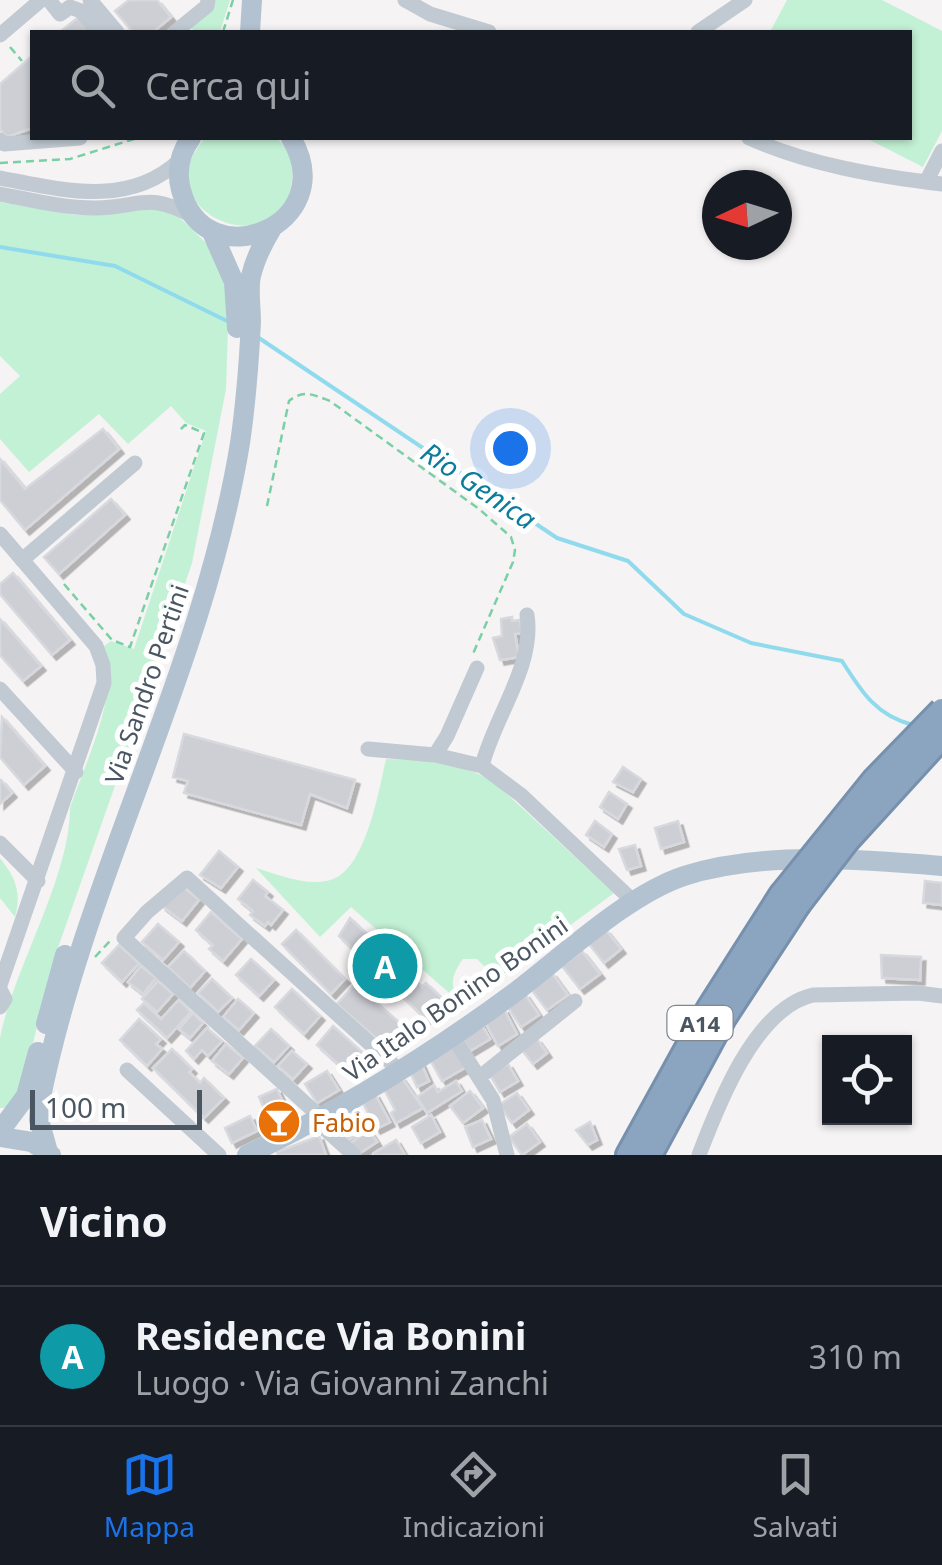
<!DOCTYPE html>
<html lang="it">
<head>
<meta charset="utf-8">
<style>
	:root { --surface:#171b24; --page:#20242c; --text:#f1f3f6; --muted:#9ea1a6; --line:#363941; --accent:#1a73e8 }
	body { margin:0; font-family:"Noto Sans",sans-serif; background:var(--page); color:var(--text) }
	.controls { position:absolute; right:30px; bottom:30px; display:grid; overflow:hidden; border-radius:0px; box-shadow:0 2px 8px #0004 }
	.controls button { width:90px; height:90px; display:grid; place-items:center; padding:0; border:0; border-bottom:2px solid var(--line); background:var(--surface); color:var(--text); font:50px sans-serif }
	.compass { position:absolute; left:702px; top:170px; width:90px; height:90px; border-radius:50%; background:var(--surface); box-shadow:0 2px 8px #0004; rotate:266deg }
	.scale { position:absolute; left:30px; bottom:25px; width:172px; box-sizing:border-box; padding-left:10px; border:5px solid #4a5661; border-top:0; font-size:28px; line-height:35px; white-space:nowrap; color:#4a5661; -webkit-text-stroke:8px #fff; paint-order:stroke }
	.you { position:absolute; left:510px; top:448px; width:35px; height:35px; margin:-25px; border:8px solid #fff; border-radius:50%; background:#1a73e8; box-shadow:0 0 0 15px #1a73e833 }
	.badge { display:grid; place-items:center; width:65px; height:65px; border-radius:50%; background:var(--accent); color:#fff; font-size:32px; font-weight:700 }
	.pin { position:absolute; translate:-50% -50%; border:5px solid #fff; box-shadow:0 2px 10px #0006 }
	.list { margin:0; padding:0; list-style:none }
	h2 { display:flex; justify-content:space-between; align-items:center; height:130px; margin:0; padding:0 40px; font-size:42px }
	h2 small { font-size:32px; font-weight:400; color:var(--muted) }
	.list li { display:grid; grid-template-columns:65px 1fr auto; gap:30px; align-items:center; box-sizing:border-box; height:140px; padding:0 40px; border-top:2px solid var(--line) }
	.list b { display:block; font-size:38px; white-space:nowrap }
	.list p { margin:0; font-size:32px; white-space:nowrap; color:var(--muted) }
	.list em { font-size:32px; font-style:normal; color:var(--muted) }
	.icon { flex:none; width:55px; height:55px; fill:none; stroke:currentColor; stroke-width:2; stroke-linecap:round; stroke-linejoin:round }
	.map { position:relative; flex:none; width:942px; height:1155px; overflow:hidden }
	.search { position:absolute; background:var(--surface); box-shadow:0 2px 8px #0004; left:30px; right:30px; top:30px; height:110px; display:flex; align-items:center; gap:25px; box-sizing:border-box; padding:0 35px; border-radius:0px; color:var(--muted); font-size:38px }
	.sheet { height:270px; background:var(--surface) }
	nav { display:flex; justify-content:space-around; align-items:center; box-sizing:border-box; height:140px; border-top:2px solid var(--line); background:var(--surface); font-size:28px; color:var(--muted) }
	nav a { display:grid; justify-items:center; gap:5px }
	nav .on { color:var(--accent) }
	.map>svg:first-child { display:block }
</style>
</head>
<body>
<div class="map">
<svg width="942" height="1155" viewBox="0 0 942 1155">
	<defs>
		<filter id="shadow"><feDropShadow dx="4.5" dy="4.5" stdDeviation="0" flood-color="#0004"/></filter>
	</defs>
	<rect width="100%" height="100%" fill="#f5f3f3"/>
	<!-- green -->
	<path fill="#c3f1d5" d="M211 0H230L220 32H195L188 24Z
		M787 0H882L942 31V131L923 167 866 138H910V32H770Z
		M205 138H277C289 150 294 164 292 181 280 270 140 211 205 138Z
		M0 202 75 215 148 207 176 214 205 242 217 259 229 299 226 389 192 563 150 688C137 703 131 723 130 743L54 959 22 1087 8 1108H0C0 1086 0 1059 0 1038 14 967 70 878 70 808 86 760 120 696 104 646L111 641 134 649 206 431 186 423 171 406 128 444 99 414 29 472 0 439V394L20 376 0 356Z
		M386 759C425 760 463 762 495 783L614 893 497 979 477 959H463C450 977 449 989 463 1005L351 907 320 937 256 868C280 875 309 888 333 879 366 867 379 790 386 759Z
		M0 858C15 877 22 892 15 917L0 898Z"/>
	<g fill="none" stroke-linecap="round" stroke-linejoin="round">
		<!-- stream -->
		<path stroke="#90daee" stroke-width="4" d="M0 247 115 266 229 322
			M256 336 557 538 628 561 684 614 751 643 842 661C861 691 876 716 913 725"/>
	</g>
	<!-- building -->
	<path fill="#cdcfd5" stroke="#d7d9de" stroke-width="2.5" filter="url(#shadow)" d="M129 0H157L171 17 153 32H133L115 11Z
		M86 11 104 32H60Z
		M32 56V128L7 137 0 129V84Z
		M103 429 119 449 25 530 0 500V459L25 489Z
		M111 499 125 515 59 574 44 557Z
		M13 573 70 640 52 655 0 594V584Z
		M512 617V621L520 620 522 633 515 634 519 657 500 660 493 638 502 636 501 619Z
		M0 619 41 666 23 681 0 655Z
		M2 717 45 766 24 785 0 757Z
		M184 734 355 780 347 808 310 794 301 825 184 793 188 781 173 777Z
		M623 767 641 779 633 792 613 782Z
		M1 780 12 793 0 804V781Z
		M609 792 627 804 618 819 600 807Z
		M595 821 612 834 604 847 586 835Z
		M678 821 684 842 661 849 655 828Z
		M635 845 641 866 627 870 619 849Z
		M219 851 238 867 221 888 200 875Z
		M253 880 268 892 265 896 283 910 271 925 268 922 265 926 250 915 253 911 238 899Z
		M925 881 942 883V905L923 903Z
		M180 884 199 900 182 921 162 906Z
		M211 912 242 939 223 961 209 949 213 945 196 930Z
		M350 918 422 987 426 983 448 1004 439 1013 436 1009 426 1019 339 936Z
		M158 924 179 942 163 960 142 942Z
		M296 930 345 979 331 994 282 944Z
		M606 930 621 949 604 963 589 944Z
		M119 945 139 963 122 982 102 963Z
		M184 951 205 971 190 988 168 967Z
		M582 951 600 974 580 989 562 966Z
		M881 955 921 957 920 980 882 978Z
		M251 959 274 980 259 996 236 975Z
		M141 966 156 978 143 994 128 982Z
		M552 973 568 995 547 1010 531 989Z
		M212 979 232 998 218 1012 198 993Z
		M158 981 173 994 157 1012 142 999Z
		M355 984 409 1031 391 1051 337 1004Z
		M292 989 320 1016 304 1034 275 1007Z
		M525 994 539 1015 521 1027 507 1006Z
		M238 999 254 1013 239 1030 223 1017Z
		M179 1000 191 1012 167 1038 137 1010 144 1003 161 1019Z
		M504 1009 517 1034 498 1046 484 1020Z
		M193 1013 203 1023 190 1038 179 1029Z
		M139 1019 161 1039 156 1044 162 1049 147 1066 120 1040Z
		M481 1023 490 1039 470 1051 460 1034Z
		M333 1026 363 1053 347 1072 317 1045Z
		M207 1028 222 1041 208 1056 202 1050 194 1059 186 1051Z
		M271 1029 289 1046 274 1062 255 1046Z
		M537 1039 547 1053 533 1064 522 1050Z
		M226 1044 243 1058 229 1074 212 1061Z
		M452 1044 466 1067 442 1081 428 1056Z
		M172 1049 192 1069 189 1072 200 1083 204 1078 224 1098 204 1118 153 1068Z
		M292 1051 307 1064 293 1079 278 1066Z
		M421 1063 429 1081 417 1087 409 1069Z
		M508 1064 518 1081 500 1092 490 1075Z
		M327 1071 339 1090 317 1103 305 1084Z
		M401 1077 423 1108 396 1123 391 1113 395 1110 383 1087Z
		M456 1081 462 1091 427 1113 417 1097 434 1085 438 1092Z
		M277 1089 290 1117 271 1125 259 1097Z
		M470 1091 483 1108 463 1123 450 1106Z
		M517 1093 529 1110 512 1123 499 1105Z
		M375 1094 390 1122 376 1129 362 1101Z
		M353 1107 366 1129 348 1140 335 1118Z
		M431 1115 440 1132 421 1143 412 1127Z
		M250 1116 257 1131 232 1143 225 1128Z
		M482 1120 491 1139 473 1147 465 1127Z
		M590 1122 597 1140 588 1145 576 1130Z
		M527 1124 540 1142 522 1155 509 1137Z
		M369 1130 377 1142 357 1155 349 1144Z
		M319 1136 326 1155H278L277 1152Z
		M396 1140 405 1155H376L374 1153Z"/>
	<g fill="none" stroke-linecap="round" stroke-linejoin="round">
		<!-- highway casing -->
		<g stroke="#7690ad" stroke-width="28">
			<path id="highway" d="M628 1155 709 1008 781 895
				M650 1155 724 1018 798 905"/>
		</g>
		<!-- path -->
		<path stroke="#7ad0a6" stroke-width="2.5" stroke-dasharray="8 5" stroke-linecap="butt" d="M223 32 233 0
			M10 47 22 61
			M0 163 70 159 137 138
			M267 506 289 401C304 389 314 395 330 401L479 509 511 537 515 550 513 562 472 656
			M64 584 112 640 130 647 204 433 185 425 178 432
			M95 957 110 941"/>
		<!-- minor -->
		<path stroke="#c1cad2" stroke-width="15" d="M49 0 60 14 70 7 81 11 99 32
			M90 0 117 32
			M405 0 430 14 489 32
			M175 32 207 6 208 0
			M698 32 745 0
			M0 35 41 0
			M749 138C810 165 876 176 942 184
			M0 140 4 144 80 138
			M0 178C63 190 129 208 180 160
			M926 182 942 151
			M0 194C31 200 63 208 95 208 144 207 145 191 195 217
			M0 534 96 646 103 665 104 683 0 985
			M22 560 135 463
			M0 689 76 772
			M368 749 435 755 482 766 521 795 634 902
			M435 755 447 736 477 668
			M482 766C494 717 535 666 527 615
			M0 843 38 881
			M0 989 5 999 0 1007
			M452 1035 493 1100 507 1155
			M127 1070 219 1155
			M481 1076 575 1001
			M354 1155 325 1129 316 1113 124 938 147 912 187 878 400 1071
			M699 1155C718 1105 755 1008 813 995L918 993 942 996"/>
		<!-- major -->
		<path stroke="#b3c2d1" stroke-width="20" d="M250 32 252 0
			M191 138C180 153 176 171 181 190 205 281 343 225 291 138
			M211 230 234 282 237 328
			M46 1024 65 955
			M0 1131 26 1096 38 1052
			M0 1137 32 1142 51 1155
			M48 1152 39 1120 40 1102C85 876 203 671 240 443 246 402 249 362 251 322 251 307 248 290 251 276 255 259 263 243 272 228
			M247 1155C341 1110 430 1055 514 993 563 956 627 895 684 876 761 851 862 859 942 866"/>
		<!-- highway -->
		<use href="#highway" stroke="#8ba5c1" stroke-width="22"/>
		<!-- highway-bridge casing -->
		<g stroke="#7690ad" stroke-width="28" stroke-linecap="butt">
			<path id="highway-bridge" d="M781 895 874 780 942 710
				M798 905 847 841 942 737"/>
		</g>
		<!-- highway-bridge -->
		<use href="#highway-bridge" stroke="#8ba5c1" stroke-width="22"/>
	</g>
	<!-- icons -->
	<defs>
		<g id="bar-disc" transform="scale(2.25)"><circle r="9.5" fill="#e8710a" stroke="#fff"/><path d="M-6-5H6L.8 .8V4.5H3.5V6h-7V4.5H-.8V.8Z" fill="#fff"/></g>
	</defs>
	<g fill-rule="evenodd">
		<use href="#bar-disc" x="279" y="1122"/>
	</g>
	<g text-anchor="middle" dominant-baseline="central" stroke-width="10" stroke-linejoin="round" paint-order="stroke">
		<!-- shield labels -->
		<rect fill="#fff" stroke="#808990" stroke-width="2.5" x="667.5" y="1006" width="65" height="34" rx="8"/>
		<g font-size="22" font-weight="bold" fill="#4a5661">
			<text x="700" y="1023">A14</text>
		</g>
		<!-- street labels -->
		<g font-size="25" fill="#4a5661" stroke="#fff">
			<text transform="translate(146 684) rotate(-71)">Via Sandro Pertini</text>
			<text transform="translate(455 998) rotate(-35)">Via Italo Bonino Bonini</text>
		</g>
		<!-- food labels -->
		<g font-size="25" fill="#c56008" stroke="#fff" text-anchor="start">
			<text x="312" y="1122">Fabio</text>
		</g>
		<!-- water labels -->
		<g font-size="28" font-style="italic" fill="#0c7c9b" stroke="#fff">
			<text transform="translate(479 485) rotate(34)">Rio Genica</text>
		</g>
	</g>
</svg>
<div class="controls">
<button><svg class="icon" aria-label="locate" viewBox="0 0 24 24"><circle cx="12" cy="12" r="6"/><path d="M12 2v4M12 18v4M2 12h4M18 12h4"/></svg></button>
</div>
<svg class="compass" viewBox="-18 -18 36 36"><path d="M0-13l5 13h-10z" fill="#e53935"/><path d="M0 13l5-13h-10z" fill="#9ea1a6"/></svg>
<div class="scale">100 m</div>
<div class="you"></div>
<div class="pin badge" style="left:385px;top:966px;background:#0f9aa8">A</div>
<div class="search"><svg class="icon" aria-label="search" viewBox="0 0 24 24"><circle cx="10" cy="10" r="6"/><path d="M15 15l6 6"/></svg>Cerca qui</div>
</div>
<section class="sheet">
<h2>Vicino<small></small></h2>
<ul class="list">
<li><span class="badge" style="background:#0f9aa8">A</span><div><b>Residence Via Bonini</b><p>Luogo · Via Giovanni Zanchi</p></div><em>310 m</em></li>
</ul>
</section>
<nav>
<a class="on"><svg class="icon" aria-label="map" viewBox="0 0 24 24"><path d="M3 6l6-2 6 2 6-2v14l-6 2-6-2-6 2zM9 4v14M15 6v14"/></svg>Mappa</a>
<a><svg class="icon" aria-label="directions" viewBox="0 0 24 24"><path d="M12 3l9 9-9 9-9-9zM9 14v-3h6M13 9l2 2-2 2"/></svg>Indicazioni</a>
<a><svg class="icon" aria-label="saved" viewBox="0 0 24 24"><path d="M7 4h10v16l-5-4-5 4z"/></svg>Salvati</a>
</nav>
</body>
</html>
